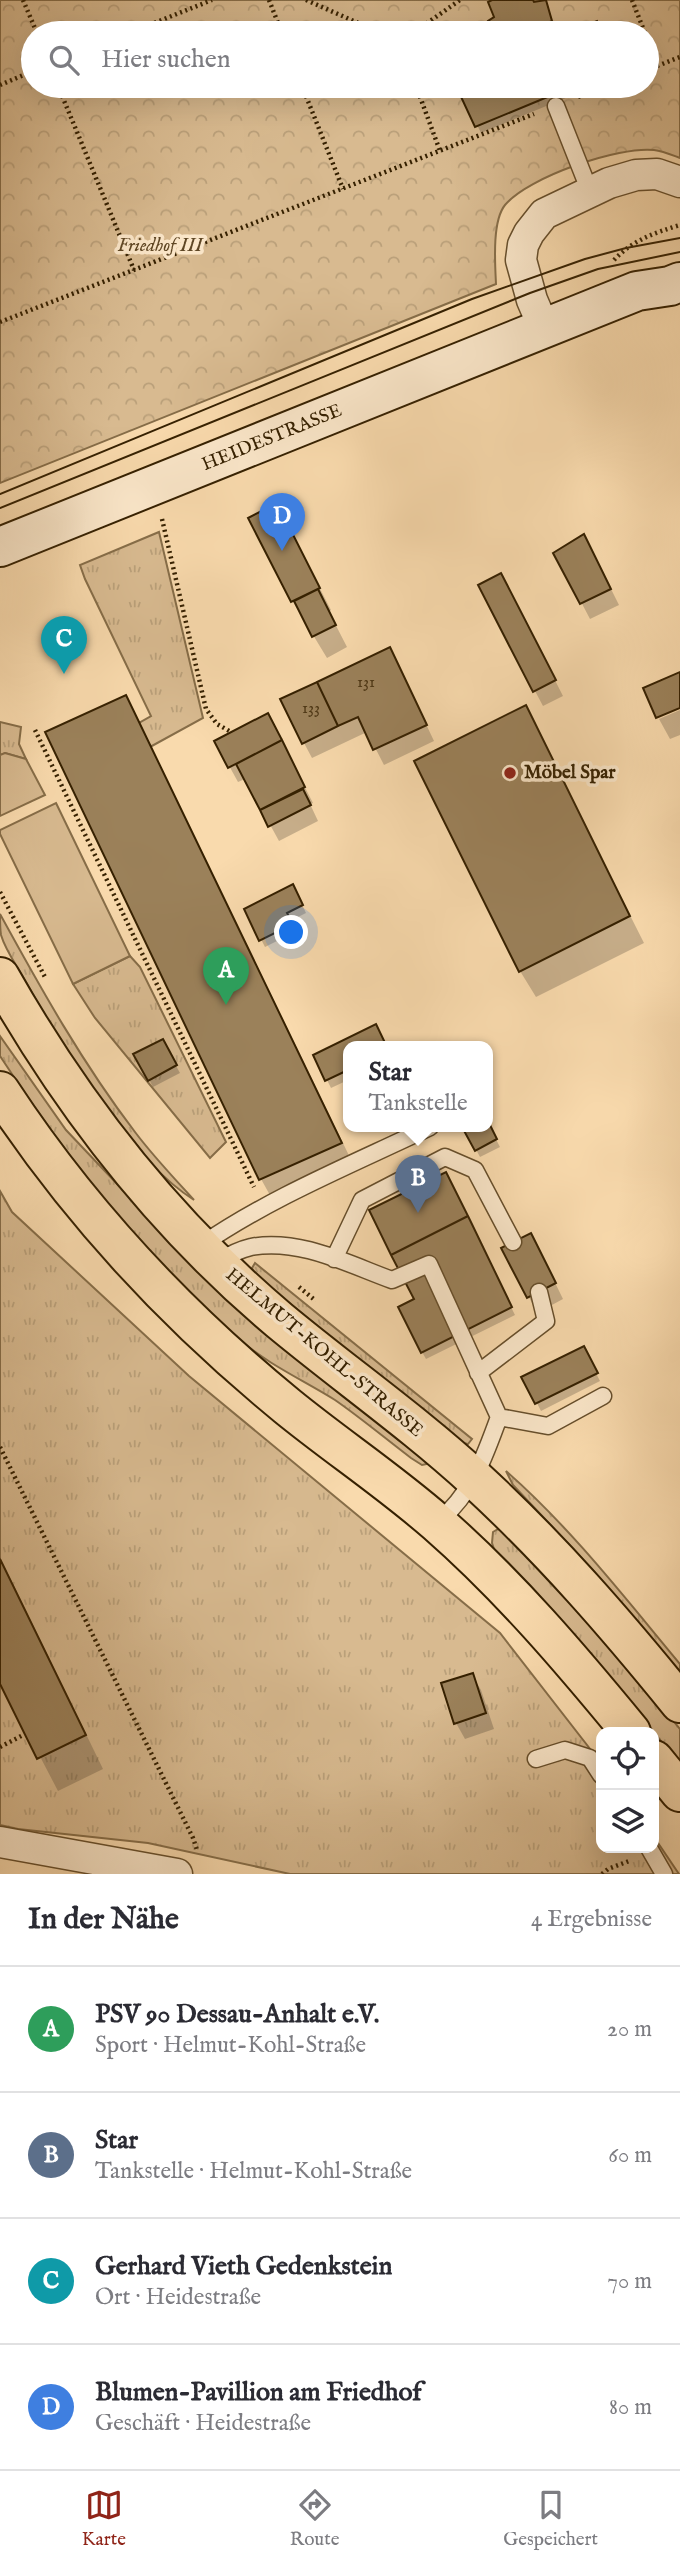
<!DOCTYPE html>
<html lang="de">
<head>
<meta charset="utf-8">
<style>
	:root { --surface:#fff; --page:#f7f7f7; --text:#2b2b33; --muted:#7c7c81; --line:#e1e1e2; --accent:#8f2418 }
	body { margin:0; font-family:"IM FELL English",serif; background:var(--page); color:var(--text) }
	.controls { position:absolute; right:21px; bottom:21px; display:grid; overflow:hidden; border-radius:14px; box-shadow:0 7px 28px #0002 }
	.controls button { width:63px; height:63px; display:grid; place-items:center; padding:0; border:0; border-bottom:2px solid var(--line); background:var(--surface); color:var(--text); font:35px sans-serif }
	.you { position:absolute; left:292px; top:933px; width:24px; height:24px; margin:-18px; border:5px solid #fff; border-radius:50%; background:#1a73e8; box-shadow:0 0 0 10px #1a73e833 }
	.badge { display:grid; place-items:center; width:46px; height:46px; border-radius:50%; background:var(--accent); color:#fff; font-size:23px; font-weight:700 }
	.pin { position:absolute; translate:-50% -58px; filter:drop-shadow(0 2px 4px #0008) }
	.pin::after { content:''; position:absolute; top:37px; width:24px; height:21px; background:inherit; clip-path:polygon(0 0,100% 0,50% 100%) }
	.popup { position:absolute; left:343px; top:1041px; width:150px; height:91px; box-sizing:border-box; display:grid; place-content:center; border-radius:14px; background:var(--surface); filter:drop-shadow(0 2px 5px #0005); font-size:23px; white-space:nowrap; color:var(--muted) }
	.popup b { font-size:26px; color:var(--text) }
	.popup::after { content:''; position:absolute; left:50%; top:100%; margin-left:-14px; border:14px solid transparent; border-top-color:var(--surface) }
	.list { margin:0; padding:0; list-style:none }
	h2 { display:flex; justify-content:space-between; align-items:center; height:91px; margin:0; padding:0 28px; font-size:30px }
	h2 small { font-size:23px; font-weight:400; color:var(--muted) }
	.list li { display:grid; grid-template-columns:46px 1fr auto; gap:21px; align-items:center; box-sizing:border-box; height:126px; padding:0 28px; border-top:2px solid var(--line) }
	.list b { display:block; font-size:26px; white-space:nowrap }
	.list p { margin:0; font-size:23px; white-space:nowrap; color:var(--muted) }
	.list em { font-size:23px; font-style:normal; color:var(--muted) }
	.icon { flex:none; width:38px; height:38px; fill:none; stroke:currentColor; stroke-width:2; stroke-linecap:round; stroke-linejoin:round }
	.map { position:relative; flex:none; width:680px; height:1874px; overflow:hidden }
	.search { position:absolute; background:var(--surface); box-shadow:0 7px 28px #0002; left:21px; right:21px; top:21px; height:77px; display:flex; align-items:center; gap:18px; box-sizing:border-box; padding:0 24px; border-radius:38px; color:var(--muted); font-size:26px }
	.sheet { height:595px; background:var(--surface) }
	nav { display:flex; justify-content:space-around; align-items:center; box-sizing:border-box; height:98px; border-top:2px solid var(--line); background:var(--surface); font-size:19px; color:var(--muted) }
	nav a { display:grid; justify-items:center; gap:4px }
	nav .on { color:var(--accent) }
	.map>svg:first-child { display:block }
</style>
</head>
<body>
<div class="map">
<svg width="680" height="1874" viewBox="0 0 680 1874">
	<defs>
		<pattern id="grass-tufts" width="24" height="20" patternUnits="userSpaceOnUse" patternTransform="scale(1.75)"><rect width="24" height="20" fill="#d8ba90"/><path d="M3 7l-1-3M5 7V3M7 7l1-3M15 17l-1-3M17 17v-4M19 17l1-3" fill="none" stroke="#baa07a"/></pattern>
		<pattern id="forest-crowns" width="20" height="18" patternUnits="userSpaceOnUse" patternTransform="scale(1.75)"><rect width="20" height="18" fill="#d8ba90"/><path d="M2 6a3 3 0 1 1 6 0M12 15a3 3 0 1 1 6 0" fill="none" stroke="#baa07a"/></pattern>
	</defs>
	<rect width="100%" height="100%" fill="#f9daad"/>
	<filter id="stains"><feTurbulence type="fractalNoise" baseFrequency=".00286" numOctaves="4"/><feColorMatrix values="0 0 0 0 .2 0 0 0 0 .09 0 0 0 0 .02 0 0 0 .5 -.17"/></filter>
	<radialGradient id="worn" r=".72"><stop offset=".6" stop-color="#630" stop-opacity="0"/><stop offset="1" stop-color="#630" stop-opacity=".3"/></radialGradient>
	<!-- grass -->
	<path fill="url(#grass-tufts)" stroke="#866d48" stroke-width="2" d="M159 532 203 718 150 747 139 723 151 716 85 579 80 565Z
		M0 722 21 727 19 744 26 759 5 753 0 755Z
		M0 914C41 989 83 1064 135 1132 153 1156 174 1178 194 1200 128 1158 64 1050 26 982 18 967 6 952 1 935 0 929 0 921 0 914Z
		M130 956 140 967 226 1142 210 1158 95 1018 73 984Z
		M0 1036 66 1130 137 1205 432 1463 422 1465 411 1458C386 1439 361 1418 335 1400 303 1380 269 1365 240 1340 145 1259 68 1160 0 1056Z
		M0 1191 12 1212 189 1376 500 1633 601 1763V1848H654V1837L679 1874H290L148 1843 18 1829 0 1825Z
		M255 1263 472 1439 468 1444 460 1443 254 1274 252 1268Z
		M506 1471C571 1528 625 1598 680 1664V1674L592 1569 513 1485Z
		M498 1529 505 1531 613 1646 680 1729V1765L645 1721 495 1552 492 1543 493 1532Z"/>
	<!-- forest -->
	<path fill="url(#forest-crowns)" stroke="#866d48" stroke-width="2" fill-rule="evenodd" d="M0 0H680V158C672 155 663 151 654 150 619 146 528 177 505 205 492 221 495 263 496 284L0 483ZM33 33H647V86H33Z"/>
	<!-- green -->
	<path fill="#d8ba90" stroke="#866d48" stroke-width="2" d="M5 753 26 759 45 795 0 816V755Z
		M56 803 130 956 73 984 0 834V830Z"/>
	<!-- shadow -->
	<path fill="#0003" d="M496 0H533L534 4 543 0 549 10 556 29 546 33H495L490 22 497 17Z
		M458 86H595L481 133Z
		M277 505 331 610 329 612 347 647 327 658 293 602 251 518Z
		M592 551 619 605 590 619 556 554Z
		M509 590 563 696 543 706 535 691Z
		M398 665 434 741 384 765 367 732 312 758 304 743Z
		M125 698 140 724 356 1170 276 1206 261 1179Z
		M525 707 644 943 536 997 520 971Z
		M680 710V735L670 739 659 719Z
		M276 731 313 803 310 804 318 821 279 841 245 779 238 782 216 742Z
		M297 894 306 913 290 921 295 932 265 947 246 910Z
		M162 1041 180 1073 153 1087 136 1055Z
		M348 1047V1080L331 1088 315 1056Z
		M488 1124 500 1147 480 1157 464 1127H488Z
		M474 1233 515 1315 426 1359 422 1352Z
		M504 1248 539 1250 563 1299 537 1313Z
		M583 1348 600 1381 541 1411 524 1378Z
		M0 1557 103 1769 58 1791 0 1680Z
		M472 1675 481 1690 494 1729 465 1739 456 1723 443 1685Z"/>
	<!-- building -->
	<path fill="#9b815a" stroke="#352000" stroke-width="2" d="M492 0H533L534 2 546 0 552 21 543 25 546 33H493L488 21 494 17 488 2Z
		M597 21 602 33H567Z
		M456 86H574L475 127Z
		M277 503 320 588 291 602 248 518Z
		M584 534 611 589 580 604 553 553Z
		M501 573 556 680 533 692 478 585Z
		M318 589 336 625 312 637 294 601Z
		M390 647 427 725 373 750 358 717 338 726 317 682Z
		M680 672V708L656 718 643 688Z
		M317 682 338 726 302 744 280 699Z
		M126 695 342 1143 259 1180 45 732Z
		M526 705 630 916 519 972 414 761Z
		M268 713 282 740 228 768 214 741Z
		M282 740 305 787 260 810 236 764Z
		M303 789 311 805 268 827 260 810Z
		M293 884 303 905 287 913 293 924 259 941 244 909Z
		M376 1024 387 1047H348V1070L325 1081 313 1055Z
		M163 1039 177 1065 148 1081 133 1054Z
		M488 1121 497 1139 475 1151 462 1127H488Z
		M446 1172 468 1216 391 1255 369 1210Z
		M468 1216 512 1307 421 1353 398 1307 414 1299 391 1255Z
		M531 1233 556 1283 527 1298 501 1248Z
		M584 1346 598 1373 535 1404 521 1377Z
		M0 1559 86 1735 37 1759 0 1684Z
		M473 1673 486 1713 454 1724 441 1683Z"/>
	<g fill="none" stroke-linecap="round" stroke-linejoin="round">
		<!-- lane casing -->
		<g stroke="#664e2b" stroke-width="19">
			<path id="lane" d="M556 106 590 192
				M200 1246C271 1197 353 1164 430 1127
				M334 1259 362 1200 445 1157 475 1170 513 1242
				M216 1263C227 1256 238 1250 251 1247 299 1238 348 1264 392 1280L429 1264 499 1417C483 1460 473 1492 437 1523
				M478 1373 546 1321 539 1292
				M499 1417 548 1426 603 1396
				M536 1759 565 1750 590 1758 601 1775
				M649 1848 664 1874"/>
		</g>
		<!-- street casing -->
		<g stroke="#664e2b" stroke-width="33">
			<path id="street" d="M544 328 532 300 521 260 523 245 529 233 544 214 609 183 636 175 657 174 680 182
				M0 1842 177 1874"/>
		</g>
		<!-- secondary casing -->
		<g stroke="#352000" stroke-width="42">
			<path id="secondary" d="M0 547 637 291 670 286 680 282"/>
		</g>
		<!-- primary casing -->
		<g stroke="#352000" stroke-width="42">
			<path id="primary" d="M0 977C73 1106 165 1224 279 1320 344 1374 414 1423 476 1480 551 1549 616 1624 680 1703
				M0 1091C78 1210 177 1316 287 1406 336 1446 389 1481 437 1523 509 1586 571 1659 631 1732
				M654 1760 680 1792"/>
		</g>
		<!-- path -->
		<path stroke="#352000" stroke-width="4.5" stroke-dasharray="2 3.5" stroke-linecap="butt" d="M23 0 37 33
			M269 0 282 33
			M306 0 381 33
			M632 0 645 33
			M129 33 212 0
			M413 33 460 0
			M647 38 657 66
			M647 70 680 57
			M0 85 33 71
			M58 86 134 270
			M302 86 343 189
			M416 86 440 151
			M578 97 607 86
			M614 260C633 240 654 233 680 225
			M0 322 534 114
			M162 519 206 709 217 724 231 732
			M35 730 254 1187
			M0 892 46 979
			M299 1287 316 1301
			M0 1447 193 1838 197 1850
			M0 1747 25 1734
			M602 1874 608 1869 629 1861"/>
		<!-- lane -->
		<use href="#lane" stroke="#fbe7ca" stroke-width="16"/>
		<!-- street -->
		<use href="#street" stroke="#fbe7ca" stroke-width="30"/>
		<!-- secondary -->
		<use href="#secondary" stroke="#fbe7ca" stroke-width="38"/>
		<!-- primary -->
		<use href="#primary" stroke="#f9daad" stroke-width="38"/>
		<!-- tram -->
		<path stroke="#352000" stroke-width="2" d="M0 494 472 299 585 259 626 248 680 238
			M0 508 530 293 598 269 680 252"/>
	</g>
	<!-- markers -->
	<circle fill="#8f2418" stroke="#fbe7ca" stroke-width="2.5" cx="510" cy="773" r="7"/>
	<g text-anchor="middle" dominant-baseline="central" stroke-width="7" stroke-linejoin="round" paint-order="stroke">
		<!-- number labels -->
		<g font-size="16" fill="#4e3816">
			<text x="366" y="683">131</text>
			<text x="311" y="709">133</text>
		</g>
		<!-- park labels -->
		<g font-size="19" font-style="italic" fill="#5e4624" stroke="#fbe7ca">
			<text x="160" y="246">Friedhof III</text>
		</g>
		<!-- street labels -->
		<g font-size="19" fill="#352000" stroke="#fbe7ca">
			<text transform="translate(272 438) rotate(-22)">HEIDESTRASSE</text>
			<text transform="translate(324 1353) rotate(40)">HELMUT-KOHL-STRASSE</text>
		</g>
		<!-- poi labels -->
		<g font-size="19" font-weight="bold" fill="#352000" stroke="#fbe7ca" text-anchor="start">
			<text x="524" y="773">Möbel Spar</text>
		</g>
	</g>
	<rect width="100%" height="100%" filter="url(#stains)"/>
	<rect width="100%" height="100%" fill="url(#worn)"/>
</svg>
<div class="controls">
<button><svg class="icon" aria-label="locate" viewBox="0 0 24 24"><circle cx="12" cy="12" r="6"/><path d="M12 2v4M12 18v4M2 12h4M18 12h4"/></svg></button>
<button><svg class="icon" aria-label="layers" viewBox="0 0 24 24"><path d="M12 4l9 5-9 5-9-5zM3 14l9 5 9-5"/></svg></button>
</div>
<div class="you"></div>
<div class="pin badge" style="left:226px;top:1005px;background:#2e9e5b">A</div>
<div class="pin badge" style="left:418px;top:1213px;background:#5c6f8a">B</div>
<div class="popup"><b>Star</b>Tankstelle</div>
<div class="pin badge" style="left:64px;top:674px;background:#0f9aa8">C</div>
<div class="pin badge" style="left:282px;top:551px;background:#3f7fe0">D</div>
<div class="search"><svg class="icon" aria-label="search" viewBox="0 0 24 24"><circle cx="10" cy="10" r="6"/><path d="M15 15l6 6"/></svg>Hier suchen</div>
</div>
<section class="sheet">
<h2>In der Nähe<small>4 Ergebnisse</small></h2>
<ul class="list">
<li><span class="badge" style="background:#2e9e5b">A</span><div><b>PSV 90 Dessau-Anhalt e.V.</b><p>Sport · Helmut-Kohl-Straße</p></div><em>20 m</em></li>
<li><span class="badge" style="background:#5c6f8a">B</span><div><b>Star</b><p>Tankstelle · Helmut-Kohl-Straße</p></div><em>60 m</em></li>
<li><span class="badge" style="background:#0f9aa8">C</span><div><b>Gerhard Vieth Gedenkstein</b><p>Ort · Heidestraße</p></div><em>70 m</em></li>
<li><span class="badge" style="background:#3f7fe0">D</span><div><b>Blumen-Pavillion am Friedhof</b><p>Geschäft · Heidestraße</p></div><em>80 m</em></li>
</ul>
</section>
<nav>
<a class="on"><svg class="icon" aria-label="map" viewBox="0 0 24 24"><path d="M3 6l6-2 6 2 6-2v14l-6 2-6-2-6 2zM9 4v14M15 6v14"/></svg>Karte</a>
<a><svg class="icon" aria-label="directions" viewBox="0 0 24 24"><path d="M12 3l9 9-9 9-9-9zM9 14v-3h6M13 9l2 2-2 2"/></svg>Route</a>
<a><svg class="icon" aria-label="saved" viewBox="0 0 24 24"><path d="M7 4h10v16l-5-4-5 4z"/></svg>Gespeichert</a>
</nav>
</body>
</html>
